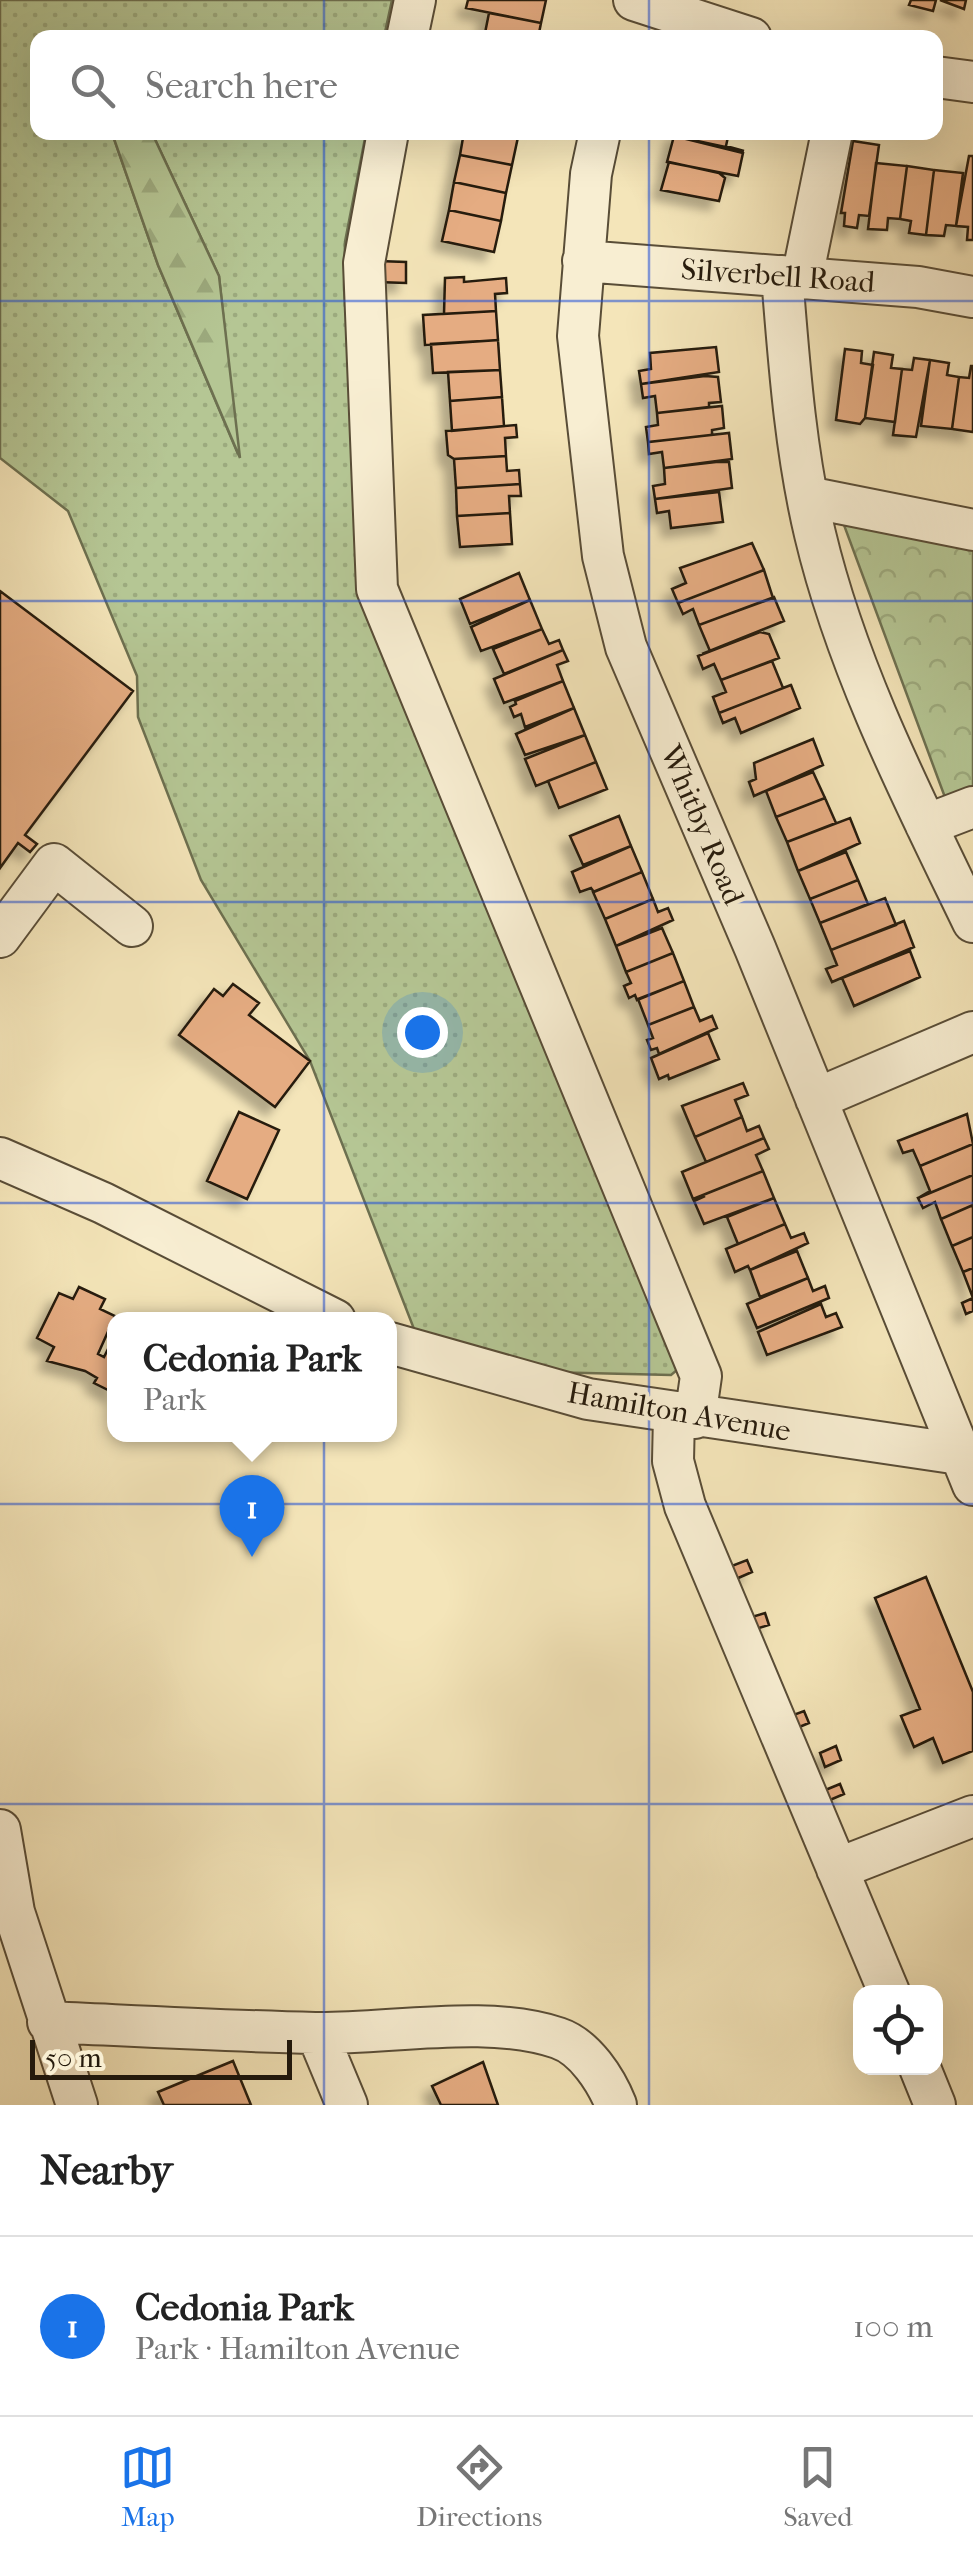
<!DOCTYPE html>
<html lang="en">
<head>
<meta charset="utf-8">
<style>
	:root { --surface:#fff; --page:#f2f2f2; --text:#222; --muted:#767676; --line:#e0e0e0; --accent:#1a73e8 }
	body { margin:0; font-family:"IM FELL French Canon",serif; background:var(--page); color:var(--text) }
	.controls { position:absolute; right:30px; bottom:30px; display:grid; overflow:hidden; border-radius:20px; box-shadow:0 10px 40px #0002 }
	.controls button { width:90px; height:90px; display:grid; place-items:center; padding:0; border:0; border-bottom:2px solid var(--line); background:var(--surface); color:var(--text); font:50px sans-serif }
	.scale { position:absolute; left:30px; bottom:25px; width:262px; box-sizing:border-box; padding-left:10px; border:5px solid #251a0c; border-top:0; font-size:28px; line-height:35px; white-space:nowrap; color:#251a0c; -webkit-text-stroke:8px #f8eed2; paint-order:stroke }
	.you { position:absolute; left:422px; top:1032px; width:35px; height:35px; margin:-25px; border:8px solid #fff; border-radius:50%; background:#1a73e8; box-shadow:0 0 0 15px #1a73e833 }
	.badge { display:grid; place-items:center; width:65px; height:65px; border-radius:50%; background:var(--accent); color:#fff; font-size:32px; font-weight:700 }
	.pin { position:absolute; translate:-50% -82px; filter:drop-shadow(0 2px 5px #0008) }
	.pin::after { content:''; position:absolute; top:52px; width:35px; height:30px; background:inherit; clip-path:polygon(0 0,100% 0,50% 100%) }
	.popup { position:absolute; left:107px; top:1312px; width:290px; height:130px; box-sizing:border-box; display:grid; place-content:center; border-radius:20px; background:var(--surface); filter:drop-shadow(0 2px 8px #0005); font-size:32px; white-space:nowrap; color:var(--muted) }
	.popup b { font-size:38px; color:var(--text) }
	.popup::after { content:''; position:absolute; left:50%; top:100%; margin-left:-20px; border:20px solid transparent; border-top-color:var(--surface) }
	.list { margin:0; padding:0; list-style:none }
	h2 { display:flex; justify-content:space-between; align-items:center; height:130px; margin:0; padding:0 40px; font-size:42px }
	h2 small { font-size:32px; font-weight:400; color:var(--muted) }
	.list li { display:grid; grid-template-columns:65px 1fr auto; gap:30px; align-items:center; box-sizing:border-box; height:180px; padding:0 40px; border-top:2px solid var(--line) }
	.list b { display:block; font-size:38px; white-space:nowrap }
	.list p { margin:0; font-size:32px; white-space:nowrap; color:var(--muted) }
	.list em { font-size:32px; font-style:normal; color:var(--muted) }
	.icon { flex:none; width:55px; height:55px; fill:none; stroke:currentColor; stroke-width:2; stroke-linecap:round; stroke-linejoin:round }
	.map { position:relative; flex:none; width:973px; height:2105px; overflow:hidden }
	.search { position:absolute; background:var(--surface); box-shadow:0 10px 40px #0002; left:30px; right:30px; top:30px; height:110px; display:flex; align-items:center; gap:25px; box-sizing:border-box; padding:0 35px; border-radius:20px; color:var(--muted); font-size:38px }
	.sheet { height:310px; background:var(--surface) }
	nav { display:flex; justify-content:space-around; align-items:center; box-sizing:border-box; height:140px; border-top:2px solid var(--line); background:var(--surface); font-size:28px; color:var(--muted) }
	nav a { display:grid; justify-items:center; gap:5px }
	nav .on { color:var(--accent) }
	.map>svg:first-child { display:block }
</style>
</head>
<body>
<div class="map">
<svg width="973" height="2105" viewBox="0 0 973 2105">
	<defs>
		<pattern id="grass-dots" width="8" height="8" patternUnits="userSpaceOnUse" patternTransform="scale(2.5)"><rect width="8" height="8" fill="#b5c694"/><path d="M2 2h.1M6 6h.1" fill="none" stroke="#9caa7e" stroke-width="1.8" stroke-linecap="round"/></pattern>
		<pattern id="forest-firs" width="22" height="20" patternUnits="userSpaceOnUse" patternTransform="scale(2.5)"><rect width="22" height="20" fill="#b5c694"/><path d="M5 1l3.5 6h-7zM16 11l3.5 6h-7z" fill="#9caa7e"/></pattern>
		<pattern id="park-crowns" width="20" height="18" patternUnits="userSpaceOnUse" patternTransform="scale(2.5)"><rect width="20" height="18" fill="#b5c694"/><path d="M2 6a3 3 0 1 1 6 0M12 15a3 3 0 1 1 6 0" fill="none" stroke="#9caa7e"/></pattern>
		<filter id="shadow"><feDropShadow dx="-9" dy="9" stdDeviation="5" flood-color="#0004"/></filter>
	</defs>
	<rect width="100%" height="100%" fill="#f4e5b9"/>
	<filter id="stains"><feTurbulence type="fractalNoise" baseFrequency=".002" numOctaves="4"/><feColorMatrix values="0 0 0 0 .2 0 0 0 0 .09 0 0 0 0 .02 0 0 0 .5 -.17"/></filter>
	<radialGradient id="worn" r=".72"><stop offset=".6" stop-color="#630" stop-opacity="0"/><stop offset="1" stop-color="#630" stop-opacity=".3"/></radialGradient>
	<!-- grass -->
	<path fill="url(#grass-dots)" stroke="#6d7050" stroke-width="2.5" d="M0 0H392L384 37 38 38V132L112 133 158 265 238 454 219 276 152 133H366L345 242 344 289 371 625 675 1359 677 1370 671 1375 543 1372 414 1329 310 1061 201 880 138 717 137 676 68 511 0 458Z"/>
	<!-- forest -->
	<path fill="url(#forest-firs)" stroke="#6d7050" stroke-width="2.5" d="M112 133H152L219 276 240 458 158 265Z"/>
	<!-- park -->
	<path fill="url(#park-crowns)" stroke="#6d7050" stroke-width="2.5" d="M841 517 973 542V788L946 800Z"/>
	<!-- building -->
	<path fill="#e5ac82" stroke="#251a0c" stroke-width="2.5" filter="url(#shadow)" d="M468 0H546L541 23 466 8Z
		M911 0H936L933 11 909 5Z
		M940 0H966L964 9Z
		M489 13 541 23 538 38H484Z
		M464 132 518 137 512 165 460 155Z
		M675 132H729L726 146 744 151 674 136Z
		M674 136 743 153 738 176 667 162Z
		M853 141 879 145 869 216 859 215 857 228 844 226 845 213H841Z
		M460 155 512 165 506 193 454 182Z
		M969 156H973V240H967L968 227 956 226Z
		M669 162 719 173 725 178 719 201 661 190Z
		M876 163 907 166 900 219 888 218 887 230 868 229Z
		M907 166 934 170 926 235 909 233 911 221 900 219Z
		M934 170 963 173 956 226 946 225 944 236 926 235Z
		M454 182 506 193 501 221 449 210Z
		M449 210 501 221 494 252 442 241Z
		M378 261 406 262V283L377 282Z
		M464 277V282L506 278 507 293 495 294 496 311 444 314 445 278Z
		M496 311 498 340 425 345 423 315Z
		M498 340 500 370 433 373 431 344Z
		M716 347 719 372 641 384 639 371 651 369 650 353Z
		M845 349 862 351 861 363 873 365 865 418 860 424 836 420Z
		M874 352 893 355 891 368 902 369 895 422 865 418Z
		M914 358 930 360 916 437 893 435 902 369 912 370Z
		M930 360 949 363 947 375 959 377 952 429 921 426Z
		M971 366H973V432L952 429 959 377 969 378Z
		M500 370 502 397 450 401 448 372Z
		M705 376 718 377 721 402 709 403V407L657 413 655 396 643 398 641 384Z
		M502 397 504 426 452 431 450 401Z
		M722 406 724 428 712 430V435L648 442 646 427 658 425 657 413Z
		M516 425 517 437 505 438 506 456 454 459 448 455 446 431Z
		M729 433 732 459 664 468 662 452 649 454 648 442Z
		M506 456 507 471 519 470 520 484 456 488 454 459Z
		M716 462H729L732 488 655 499 653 486 665 484 664 468Z
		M520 484 521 496H509L510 513 457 516 456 488Z
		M719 492 723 522 671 528 669 511 657 513 655 499Z
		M510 513 512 544 460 547 457 516Z
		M752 543 764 570 678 603 672 589 686 583 680 568Z
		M764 570 773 598 699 625 693 609 683 614 678 603Z
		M519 573 530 600 470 624 460 599Z
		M0 591 133 691 25 835 37 844 30 852 18 843 0 868Z
		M774 597 784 621 702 654 710 651 699 625Z
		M530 600 542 629 481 651 471 627Z
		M542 629 549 644 559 640 563 650 504 674 493 649Z
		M760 632 769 634 779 658 721 680 714 664 703 669 698 656Z
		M563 650 568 661 557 665 563 681 504 703 494 679Z
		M772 661 783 688 791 685 719 713 713 697 726 692 721 680Z
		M563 681 574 708 525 727 521 714 514 717 510 707 516 704 515 701Z
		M791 685 800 708 741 733 735 718 723 723 719 713Z
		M574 708 585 735 525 755 516 734Z
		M585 735 596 762 536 786 525 759Z
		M813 739 823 765 754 796 749 782 756 779 754 763Z
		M596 762 607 789 559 808 548 781Z
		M813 772 825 798 776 817 766 791Z
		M825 798 836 823 787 842 776 817Z
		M619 816 631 846 583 865 570 836Z
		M850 818 860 843 798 871 787 842Z
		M631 846 642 872 594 892 591 888 580 892 572 872Z
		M846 852 858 880 810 899 798 871Z
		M642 872 653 899 605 919 593 892Z
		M858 880 868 904 820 923 810 899Z
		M885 898 896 925 831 950 820 923Z
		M653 899 658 912 668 908 673 920 616 946 605 919Z
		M904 921 914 947 832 982 826 969 837 965 831 950Z
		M662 928 673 953 626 972 616 946Z
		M910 951 920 977 854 1006 842 978Z
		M673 953 684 981 637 1000 635 995 629 998 624 986 631 983 626 972Z
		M684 981 694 1007 648 1025 638 999Z
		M233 984 259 1003 249 1015 310 1061 275 1107 179 1035 214 989 223 996Z
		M694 1007 700 1021 712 1016 717 1028 659 1054 657 1048 651 1050 647 1040 653 1038 648 1025Z
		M708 1033 719 1059 669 1079 668 1075 659 1079 651 1058Z
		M743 1083 748 1095 735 1100 742 1117 695 1137 682 1106Z
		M239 1112 279 1130 247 1199 207 1181Z
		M967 1114 973 1144 920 1166 913 1150 903 1153 898 1141Z
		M742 1117 747 1131 759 1126 764 1138 706 1162 695 1137Z
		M764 1138 769 1149 756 1155 763 1171 693 1199 682 1172Z
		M973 1144V1175L918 1198 930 1191 920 1166Z
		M763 1171 774 1198 704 1224 694 1201 705 1196 693 1199Z
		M973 1175V1205L941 1219 935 1202 923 1208 918 1198Z
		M774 1198 785 1224 738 1244 727 1217Z
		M973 1205V1237L952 1246 941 1219Z
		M785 1224 791 1238 804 1233 808 1243 750 1270 748 1266 735 1272 726 1249Z
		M973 1237V1268L963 1272 952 1246Z
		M797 1251 808 1278 760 1297 750 1270Z
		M973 1268V1298L963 1272Z
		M808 1278 813 1291 825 1286 829 1298 757 1328 747 1304Z
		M79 1287 105 1299 100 1309 115 1316 98 1354 104 1357 109 1347 114 1350V1393L94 1383 97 1378 85 1371 47 1361 54 1347 37 1338 59 1293 73 1299Z
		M973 1298V1311L966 1314 962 1303Z
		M821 1304 826 1317 836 1313 842 1327 767 1355 758 1332Z
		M747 1560 752 1572 729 1582 724 1569Z
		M926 1577 973 1692V1751L943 1763 933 1738 914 1747 901 1716 920 1709 875 1598Z
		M765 1613 769 1625 749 1631 745 1619Z
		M804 1711 809 1723 792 1730 788 1717Z
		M836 1746 841 1760 825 1767 820 1753Z
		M840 1784 844 1794 823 1803 818 1793Z
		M233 2061 251 2105H164L158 2092Z
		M483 2062 498 2105H441L432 2086Z"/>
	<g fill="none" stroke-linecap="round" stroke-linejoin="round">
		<!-- minor casing -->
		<g stroke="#594d37" stroke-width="44">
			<path id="minor" d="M634 0 751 38
				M407 38 415 0
				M936 77 973 82
				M388 132 364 263 377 589 701 1376 695 1418
				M600 132 591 174 578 336 603 556 626 647 755 948 973 1485
				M583 261 918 287 973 297
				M782 276C789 362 795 450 815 534 847 669 913 798 973 922
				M802 278 832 132
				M808 497 973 530
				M926 825 973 807
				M0 937 54 864 132 926
				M816 1099 973 1032
				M0 1158 103 1203 335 1320
				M390 1343 588 1399 973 1456
				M674 1415 673 1461 685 1506 889 1992
				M0 1830 14 1912 77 2105
				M837 1869 973 1816
				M48 2022C137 2026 226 2031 315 2033 390 2034 487 2014 558 2038 585 2047 606 2080 616 2105
				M317 2033 347 2105
				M920 2068 935 2105"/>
		</g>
		<!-- minor -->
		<use href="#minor" stroke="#f8eed2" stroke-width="40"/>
	</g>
	<!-- grid -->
	<path fill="none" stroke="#1d4ed8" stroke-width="2.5" stroke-opacity="0.55" d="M324 0V38M649 0V38M324 132V2105M649 132V2105M0 301H973M0 601H973M0 902H973M0 1203H973M0 1504H973M0 1804H973"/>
	<g text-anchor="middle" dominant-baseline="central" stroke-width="8" stroke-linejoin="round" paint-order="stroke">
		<!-- street labels -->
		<g font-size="30" fill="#251a0c" stroke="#f8eed2">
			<text transform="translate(778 276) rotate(4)">Silverbell Road</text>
			<text transform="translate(702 825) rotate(67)">Whitby Road</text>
			<text transform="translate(679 1412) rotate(10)">Hamilton Avenue</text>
		</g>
	</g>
	<rect width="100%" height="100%" filter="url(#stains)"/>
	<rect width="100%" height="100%" fill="url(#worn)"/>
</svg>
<div class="controls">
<button><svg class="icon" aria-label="locate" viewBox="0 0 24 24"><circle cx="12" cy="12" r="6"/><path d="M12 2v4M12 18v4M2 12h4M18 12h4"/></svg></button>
</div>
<div class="scale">50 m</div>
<div class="you"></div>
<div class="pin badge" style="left:252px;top:1557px">1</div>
<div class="popup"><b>Cedonia Park</b>Park</div>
<div class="search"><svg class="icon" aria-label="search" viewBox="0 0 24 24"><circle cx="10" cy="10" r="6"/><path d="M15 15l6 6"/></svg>Search here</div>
</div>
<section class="sheet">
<h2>Nearby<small></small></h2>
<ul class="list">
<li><span class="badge">1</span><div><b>Cedonia Park</b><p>Park · Hamilton Avenue</p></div><em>100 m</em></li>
</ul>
</section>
<nav>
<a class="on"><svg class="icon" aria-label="map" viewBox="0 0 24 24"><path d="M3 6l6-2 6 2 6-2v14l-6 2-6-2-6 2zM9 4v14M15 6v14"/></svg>Map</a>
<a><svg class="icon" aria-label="directions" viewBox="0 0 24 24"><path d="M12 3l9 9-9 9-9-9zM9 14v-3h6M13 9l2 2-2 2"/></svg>Directions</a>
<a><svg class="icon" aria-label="saved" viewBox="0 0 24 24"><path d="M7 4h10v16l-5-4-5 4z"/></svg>Saved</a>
</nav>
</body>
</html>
